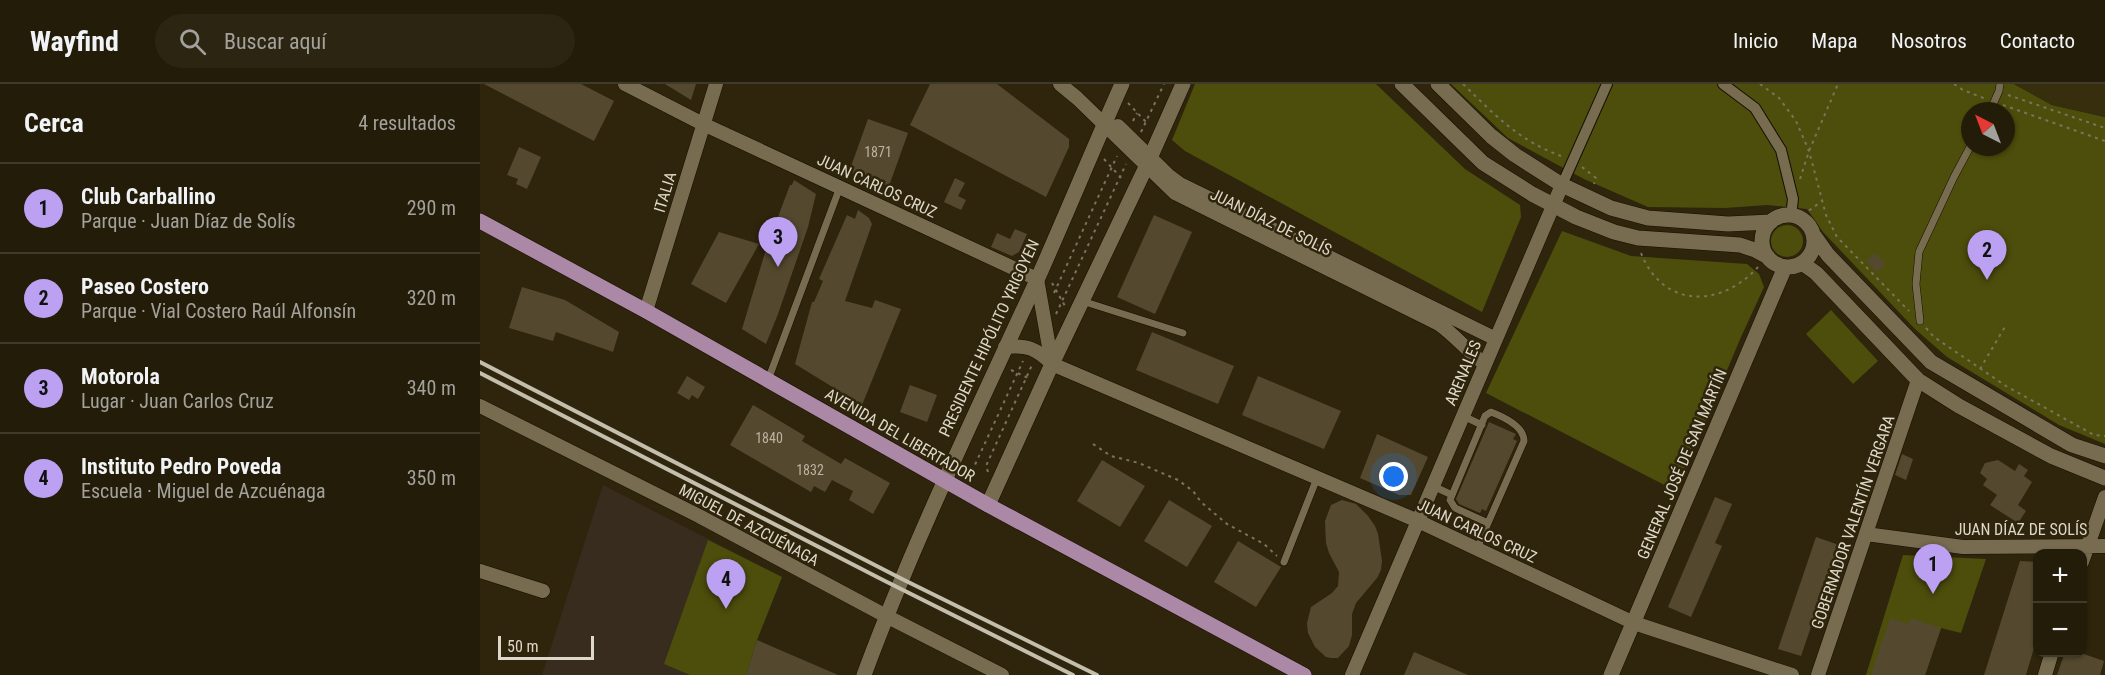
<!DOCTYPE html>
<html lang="es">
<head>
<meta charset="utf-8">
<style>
	:root { --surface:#231c09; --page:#2b2512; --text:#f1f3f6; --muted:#a3a19c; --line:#403a2a; --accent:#bca0f2 }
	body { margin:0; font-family:"Roboto Condensed",sans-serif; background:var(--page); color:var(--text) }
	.controls { position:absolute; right:18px; bottom:18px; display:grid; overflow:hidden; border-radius:12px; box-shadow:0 2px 4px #0004 }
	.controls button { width:54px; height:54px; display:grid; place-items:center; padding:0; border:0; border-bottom:2px solid var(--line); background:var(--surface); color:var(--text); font:30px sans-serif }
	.compass { position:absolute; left:1481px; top:18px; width:54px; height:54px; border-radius:50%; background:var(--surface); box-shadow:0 2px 4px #0004; rotate:318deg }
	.scale { position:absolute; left:18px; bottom:15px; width:96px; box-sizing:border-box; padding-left:6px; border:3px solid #ded8c9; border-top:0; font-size:16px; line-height:21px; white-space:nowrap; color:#ded8c9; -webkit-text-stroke:4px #2f250c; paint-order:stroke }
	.you { position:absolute; left:914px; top:393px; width:21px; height:21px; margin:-15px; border:4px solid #fff; border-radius:50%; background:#1a73e8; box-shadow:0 0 0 9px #1a73e833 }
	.badge { display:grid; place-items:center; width:39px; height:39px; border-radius:50%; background:var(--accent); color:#111; font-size:20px; font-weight:700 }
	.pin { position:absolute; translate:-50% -50px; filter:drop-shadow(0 2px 3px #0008) }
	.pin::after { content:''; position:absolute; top:32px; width:21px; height:18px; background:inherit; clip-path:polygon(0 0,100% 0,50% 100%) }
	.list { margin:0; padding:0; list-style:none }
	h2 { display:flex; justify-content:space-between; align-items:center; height:78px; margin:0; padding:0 24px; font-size:26px }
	h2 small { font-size:20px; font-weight:400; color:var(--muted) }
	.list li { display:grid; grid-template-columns:39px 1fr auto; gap:18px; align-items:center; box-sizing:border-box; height:90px; padding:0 24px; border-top:2px solid var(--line) }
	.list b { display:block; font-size:22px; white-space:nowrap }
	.list p { margin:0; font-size:20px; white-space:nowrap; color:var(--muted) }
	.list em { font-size:20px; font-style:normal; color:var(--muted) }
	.icon { flex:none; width:33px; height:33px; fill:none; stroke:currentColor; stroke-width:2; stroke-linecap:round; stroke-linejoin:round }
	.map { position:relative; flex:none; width:1625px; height:591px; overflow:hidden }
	header { display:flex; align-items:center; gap:36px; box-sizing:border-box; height:84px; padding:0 30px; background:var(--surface); border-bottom:2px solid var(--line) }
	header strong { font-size:28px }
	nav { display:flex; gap:33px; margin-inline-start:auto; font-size:21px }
	.search { width:420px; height:54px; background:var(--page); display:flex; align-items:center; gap:15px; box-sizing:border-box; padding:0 21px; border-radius:33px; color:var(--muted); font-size:22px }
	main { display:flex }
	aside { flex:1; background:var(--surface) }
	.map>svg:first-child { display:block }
</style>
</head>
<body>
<header>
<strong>Wayfind</strong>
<div class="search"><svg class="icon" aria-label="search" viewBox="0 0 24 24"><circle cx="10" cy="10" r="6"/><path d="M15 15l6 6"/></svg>Buscar aquí</div>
<nav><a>Inicio</a><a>Mapa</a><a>Nosotros</a><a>Contacto</a></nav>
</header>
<main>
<aside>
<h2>Cerca<small>4 resultados</small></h2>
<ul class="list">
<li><span class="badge">1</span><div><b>Club Carballino</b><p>Parque · Juan Díaz de Solís</p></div><em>290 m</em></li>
<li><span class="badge">2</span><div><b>Paseo Costero</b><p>Parque · Vial Costero Raúl Alfonsín</p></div><em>320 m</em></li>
<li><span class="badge">3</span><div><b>Motorola</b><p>Lugar · Juan Carlos Cruz</p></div><em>340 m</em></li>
<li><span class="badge">4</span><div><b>Instituto Pedro Poveda</b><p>Escuela · Miguel de Azcuénaga</p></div><em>350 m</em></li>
</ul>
</aside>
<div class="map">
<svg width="1625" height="591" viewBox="0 0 1625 591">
	<rect width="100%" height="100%" fill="#2f250c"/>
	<!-- education -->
	<path fill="#372c1d" d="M123 401 302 493 277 556 358 591H62Z"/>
	<!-- green -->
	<path fill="#4d4e0b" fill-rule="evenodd" d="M715 0H896L985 85 1040 121 1041 133 1002 228 705 67 692 56Z
		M971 0H1534L1572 21 1625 33V360L1579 341 1467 273 1435 245 1343 148 1327 125 1287 121 1245 124 1168 123 1104 95 1028 54ZM1490 27H1526V63H1490Z
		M1291 157a16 16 0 1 1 32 0a16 16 0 1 1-32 0Z
		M1082 147 1151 172 1267 180 1279 190 1284 203 1261 253 1196 407 1006 309Z
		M1351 226 1398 277 1373 300 1326 250Z
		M228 456 302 493 277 556 266 591H210L184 580Z
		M1423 471 1506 475 1481 549 1461 544 1445 591H1386Z"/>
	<!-- sand -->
	<path fill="#362e0d" d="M1534 0H1625V33L1572 21Z"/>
	<!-- building -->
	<path fill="#54492f" d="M4 0H101L134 17 114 57Z
		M185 0H216L211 16Z
		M450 0H517L589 55V63L566 113 430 41Z
		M388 35 428 49 409 102 369 88Z
		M39 63 61 73 47 105 36 100 38 95 27 91Z
		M475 94 485 99 478 112 486 116 481 126 464 118Z
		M314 96 336 110 328 143 298 230 286 260 262 245 287 162 310 101H312Z
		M378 126 389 134 392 140 365 217 392 224 395 216 421 225 382 321 315 280 332 218H334L343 197 339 195 367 131 375 135Z
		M674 131 712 148 675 230 637 213Z
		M535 145 547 150 539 168 532 172 511 163 517 149 530 155Z
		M239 148 279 160 246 219 211 200Z
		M1395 169 1406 180 1397 188 1386 177Z
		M42 203 85 216 139 248 133 268 76 248 73 257 29 244Z
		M672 248 754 282 738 320 656 286Z
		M207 292 225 303 218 315 212 311 209 316 197 309Z
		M778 292 861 327 844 365 762 331Z
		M430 301 457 311 447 338 420 328Z
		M273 321 325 352 322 357 361 380 365 374 410 399 393 430 369 416 373 407 352 396 345 408 334 402 331 408 250 361Z
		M1009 338 1036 350 1033 355 1037 357 1006 427 1002 425 1000 429 979 420 976 415Z
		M897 350 948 373 931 411H919L880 394Z
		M1422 370 1433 375 1426 396 1415 391Z
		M622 376 665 402 640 443 597 417Z
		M1518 376 1535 387 1539 380 1548 386 1544 392 1552 398 1538 421 1546 427 1538 439 1510 421 1517 411 1503 401 1507 395 1500 389 1505 379Z
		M1235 413 1252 420 1235 459 1242 462 1211 533 1188 523Z
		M689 416 732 442 707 483 664 457Z
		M862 416 876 420 888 432 895 442 898 450 902 477 901 486 897 494 876 519 872 530V551L869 562 858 574H851L846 573 835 563 828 549 827 539 831 523 852 509 858 502 859 488 849 469 846 459 845 437 851 421Z
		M1336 453 1359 461 1321 572 1298 565Z
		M758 457 801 483 776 523 734 498Z
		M1540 477 1557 478V554L1546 591H1504Z
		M1410 534 1428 540 1431 534 1461 544 1445 591H1391Z
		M277 556 358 591H266Z
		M934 568 988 591H924Z
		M1585 568H1598L1624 577 1620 591H1577Z"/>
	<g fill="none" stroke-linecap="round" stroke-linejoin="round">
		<!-- service casing -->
		<g stroke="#170e00" stroke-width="8">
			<path id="service" d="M1510 27 1519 7 1520 0
				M602 217 703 249
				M1440 237 1436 200 1439 168 1474 93 1490 63
				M288 296 360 103
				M983 332 1002 341
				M953 402 972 411
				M997 465 1008 439 1044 357C1044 342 1024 333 1011 328L1005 332 970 416 975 424 1008 439
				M804 478 837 394"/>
		</g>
		<!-- pedestrian casing -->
		<g stroke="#170e00" stroke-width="12">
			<path id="pedestrian" d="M1243 0 1275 24 1301 66 1313 115 1311 132
				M1082 101 1127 0"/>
		</g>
		<!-- minor casing -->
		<g stroke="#170e00" stroke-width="15">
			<path id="minor" d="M145 0 223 40 557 195 572 280
				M580 0 597 14 695 109 959 240C976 252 988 268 1005 280
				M638 42 688 91 700 100 1016 255
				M166 227 236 0
				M525 263C547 261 556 264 572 280L938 437 1154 539 1312 591
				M0 322 219 432 406 532 522 591
				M1386 450 1483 463 1625 462
				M1602 478 1625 413
				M0 487 63 507
				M872 591 1082 101
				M1338 591 1438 296
				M1565 591 1572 568"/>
		</g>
		<!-- tertiary casing -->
		<g stroke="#170e00" stroke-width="16">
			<path id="tertiary" d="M922 0 1003 79 1052 110 1096 133 1134 148 1158 154 1260 161 1275 166 1288 173
				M958 0 1011 52 1035 71 1082 101 1131 124 1168 134 1248 140 1291 138
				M1282 157a26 26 0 1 1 52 0a26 26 0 1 1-52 0Z
				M1333 150 1348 171 1451 278 1592 361 1625 372
				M1322 179 1336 189 1438 296 1479 322 1571 372 1625 394
				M508 421 572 280 666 83 703 0
				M384 591C434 456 497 327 557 196 586 131 613 65 642 0
				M1131 591 1305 183"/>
		</g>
		<!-- primary casing -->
		<g stroke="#170e00" stroke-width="16">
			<path id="primary" d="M0 137 166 227 508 421 824 591"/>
		</g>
		<!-- path -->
		<path stroke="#7b735e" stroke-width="2" stroke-dasharray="3 4.5" stroke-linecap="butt" d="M983 0C1016 32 1038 56 1081 72
			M1280 0 1299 14 1316 37 1329 67 1346 131 1357 153 1429 227
			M1474 0 1483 6 1506 15
			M1528 11 1625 44
			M648 19 667 39
			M1523 21 1625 57
			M653 37 657 29
			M661 48 684 0
			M624 75 644 97
			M1102 83 1116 94 1114 100
			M1320 95 1329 67 1358 0
			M1323 131 1342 117
			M1161 169C1183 225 1241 224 1278 183
			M572 199 585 222
			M574 209 637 72
			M576 230 646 80
			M1446 244 1454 253 1526 302 1614 351 1625 352
			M1500 285 1526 241
			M531 286 548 294
			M613 360 631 372 659 379 698 396 713 407 721 418 747 440 784 460 797 472
			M508 388 506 382 552 281
			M487 393 493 385 543 277"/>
		<!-- service -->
		<use href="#service" stroke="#776c50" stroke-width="7"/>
		<!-- pedestrian -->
		<use href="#pedestrian" stroke="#776c50" stroke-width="10"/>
		<!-- minor -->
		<use href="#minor" stroke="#776c50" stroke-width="14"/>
		<!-- tertiary -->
		<use href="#tertiary" stroke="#776c50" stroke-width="15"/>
		<!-- primary -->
		<use href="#primary" stroke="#ab88a6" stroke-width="15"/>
		<!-- rail -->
		<path stroke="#c4bead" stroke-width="4" d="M0 278 422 495 617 591
			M0 289 403 496 593 591"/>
	</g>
	<g text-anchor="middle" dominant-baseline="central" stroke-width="5" stroke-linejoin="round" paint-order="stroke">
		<!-- number labels -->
		<g font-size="14" fill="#bcb4a2">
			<text x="398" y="68">1871</text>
			<text x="289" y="354">1840</text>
			<text x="330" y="386">1832</text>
		</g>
		<!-- street labels -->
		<g font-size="16" fill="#ded8c9" stroke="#2f250c">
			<text transform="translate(397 102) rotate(25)">JUAN CARLOS CRUZ</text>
			<text transform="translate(185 108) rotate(-73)">ITALIA</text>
			<text transform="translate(791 138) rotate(26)">JUAN DÍAZ DE SOLÍS</text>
			<text transform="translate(509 254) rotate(-65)">PRESIDENTE HIPÓLITO YRIGOYEN</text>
			<text transform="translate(983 289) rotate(-67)">ARENALES</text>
			<text transform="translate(420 351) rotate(30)">AVENIDA DEL LIBERTADOR</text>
			<text transform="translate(1202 380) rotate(-67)">GENERAL JOSÉ DE SAN MARTÍN</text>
			<text transform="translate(1373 438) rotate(-71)">GOBERNADOR VALENTÍN VERGARA</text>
			<text transform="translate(269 441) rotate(28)">MIGUEL DE AZCUÉNAGA</text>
			<text x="1541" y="445">JUAN DÍAZ DE SOLÍS</text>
			<text transform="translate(997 447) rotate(25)">JUAN CARLOS CRUZ</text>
		</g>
	</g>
</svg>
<div class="controls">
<button>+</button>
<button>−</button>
</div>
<svg class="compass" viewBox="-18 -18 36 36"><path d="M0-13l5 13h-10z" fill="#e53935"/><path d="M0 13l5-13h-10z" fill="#a3a19c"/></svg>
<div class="scale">50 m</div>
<div class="you"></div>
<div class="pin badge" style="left:1453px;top:510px">1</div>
<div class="pin badge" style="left:1507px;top:196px">2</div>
<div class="pin badge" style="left:298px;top:183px">3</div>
<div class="pin badge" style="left:246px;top:525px">4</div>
</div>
</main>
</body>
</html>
